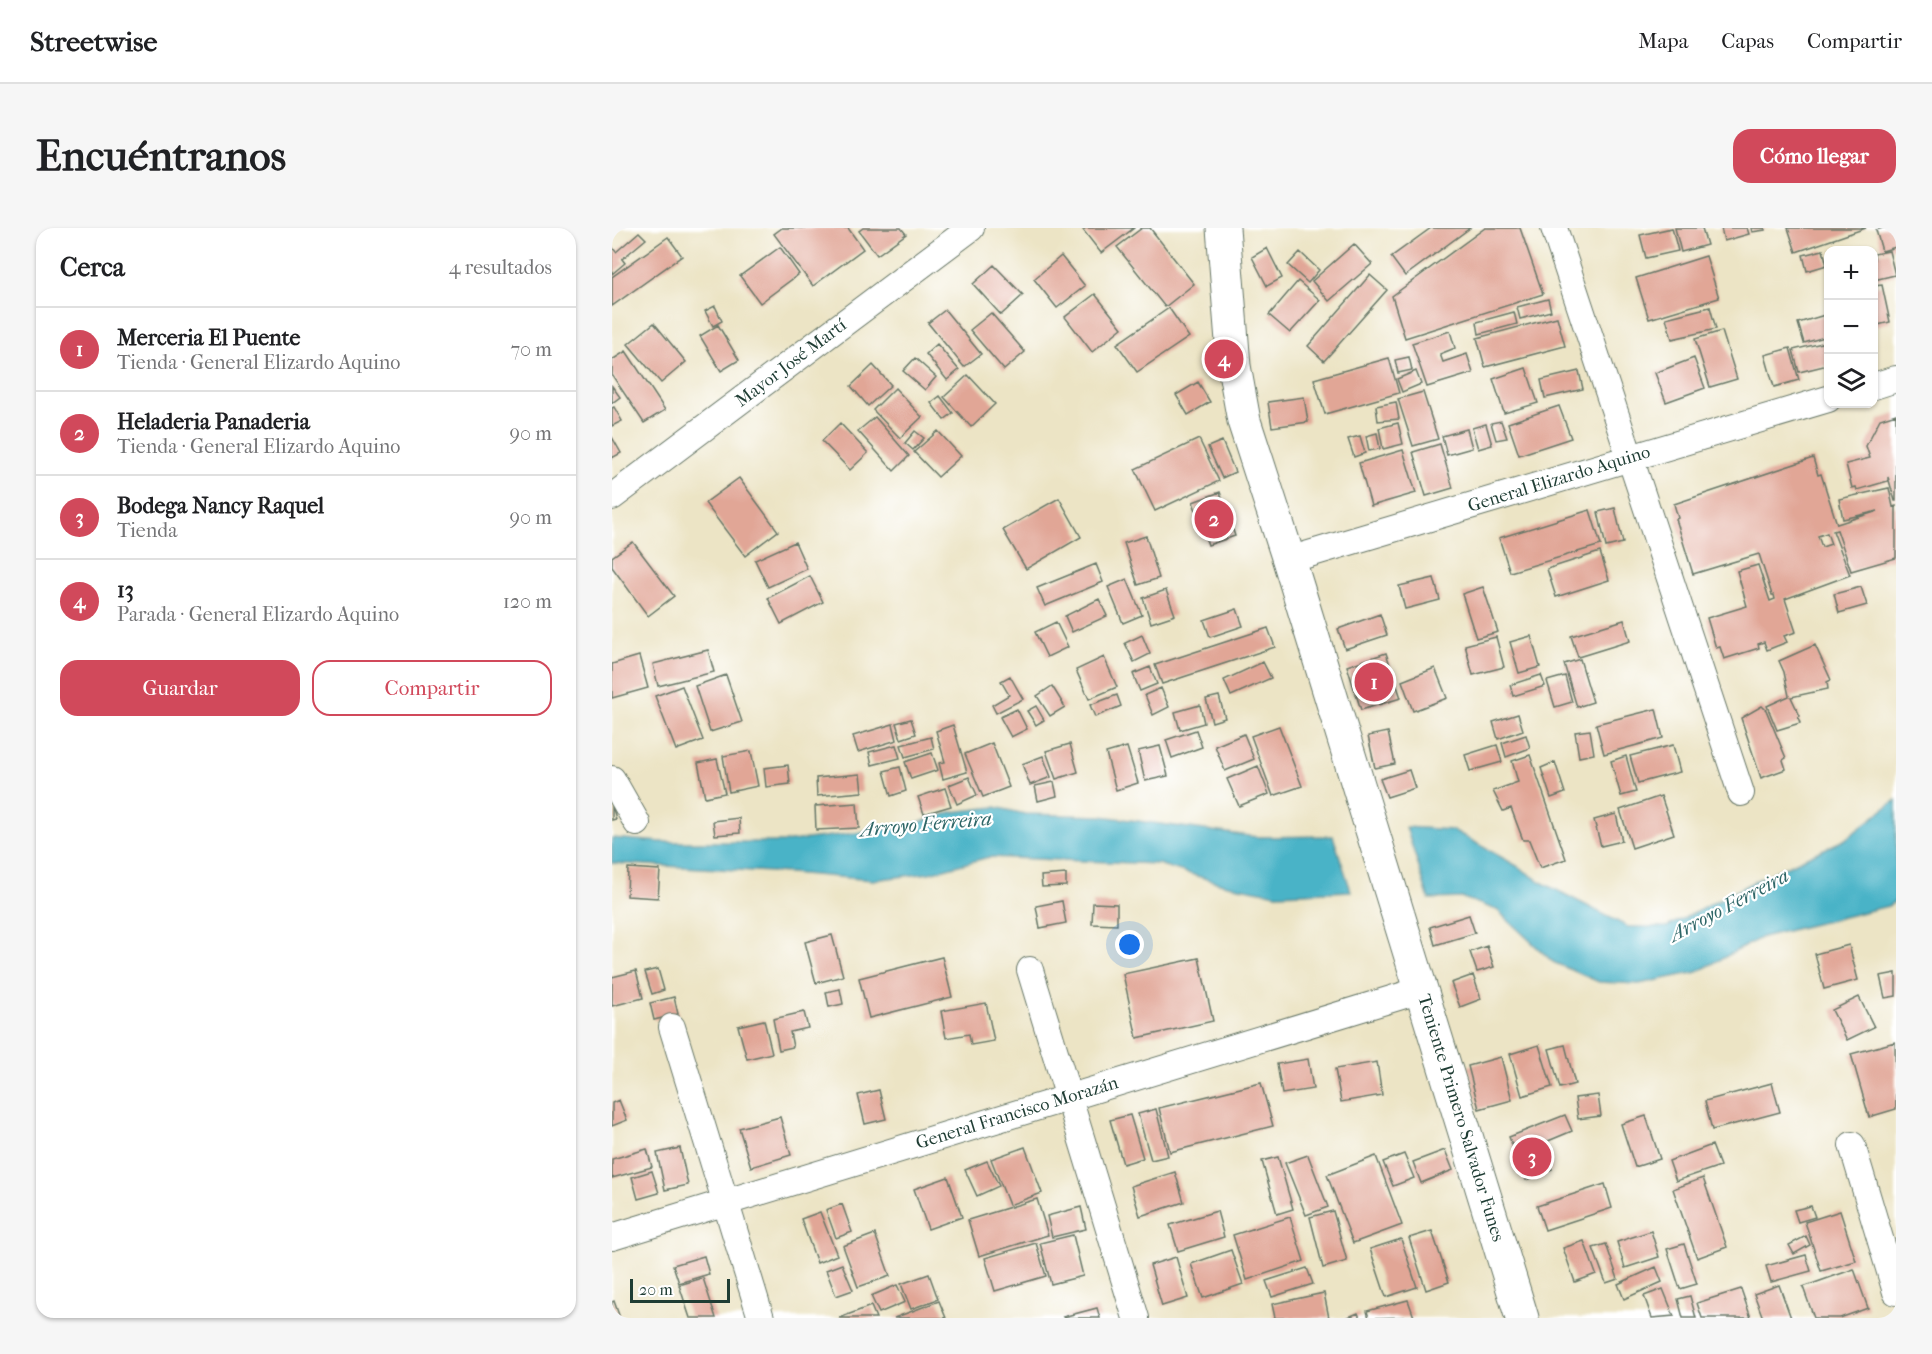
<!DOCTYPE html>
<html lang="es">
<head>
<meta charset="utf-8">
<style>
	:root { --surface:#fff; --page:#f6f6f6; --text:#202124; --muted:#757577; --line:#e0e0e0; --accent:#d1495b }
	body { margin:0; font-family:"IM FELL French Canon",serif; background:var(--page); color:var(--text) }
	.controls { position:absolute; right:18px; top:18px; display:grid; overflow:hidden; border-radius:12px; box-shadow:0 2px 4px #0004 }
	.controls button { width:54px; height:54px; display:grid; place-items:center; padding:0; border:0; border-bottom:2px solid var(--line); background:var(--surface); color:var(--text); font:30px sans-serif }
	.scale { position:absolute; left:18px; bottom:15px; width:100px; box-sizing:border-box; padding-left:6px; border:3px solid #1f3d34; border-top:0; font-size:16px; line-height:21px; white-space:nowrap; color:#1f3d34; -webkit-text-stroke:4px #fff; paint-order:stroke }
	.you { position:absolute; left:518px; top:717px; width:21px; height:21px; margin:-15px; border:4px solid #fff; border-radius:50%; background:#1a73e8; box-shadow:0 0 0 9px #1a73e833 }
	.badge { display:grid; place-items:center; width:39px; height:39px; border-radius:50%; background:var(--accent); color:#fff; font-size:20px; font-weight:700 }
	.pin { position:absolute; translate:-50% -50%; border:3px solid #fff; box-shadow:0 2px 6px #0006 }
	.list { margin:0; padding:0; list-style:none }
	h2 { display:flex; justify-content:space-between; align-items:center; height:78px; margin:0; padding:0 24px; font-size:26px }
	h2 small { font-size:20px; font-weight:400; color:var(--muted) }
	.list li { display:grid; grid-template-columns:39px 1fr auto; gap:18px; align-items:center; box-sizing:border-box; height:84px; padding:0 24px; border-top:2px solid var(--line) }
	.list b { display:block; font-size:22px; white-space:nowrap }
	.list p { margin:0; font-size:20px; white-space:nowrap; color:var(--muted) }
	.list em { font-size:20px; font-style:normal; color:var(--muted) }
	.actions { display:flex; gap:12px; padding:18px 24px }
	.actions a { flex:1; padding:14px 0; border:2px solid var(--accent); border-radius:18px; text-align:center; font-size:21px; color:var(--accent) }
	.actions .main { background:var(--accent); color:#fff }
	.icon { flex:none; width:33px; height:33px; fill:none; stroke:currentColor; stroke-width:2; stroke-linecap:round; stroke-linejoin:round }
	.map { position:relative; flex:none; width:1284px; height:1090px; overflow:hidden; border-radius:18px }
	header { display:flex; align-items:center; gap:36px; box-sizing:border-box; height:84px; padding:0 30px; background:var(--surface); border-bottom:2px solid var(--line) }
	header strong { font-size:28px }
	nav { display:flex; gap:33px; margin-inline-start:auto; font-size:21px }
	.intro { display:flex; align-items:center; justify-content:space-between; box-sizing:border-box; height:144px; padding:0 36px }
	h1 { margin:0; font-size:42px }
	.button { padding:15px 27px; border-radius:18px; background:var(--accent); color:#fff; font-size:21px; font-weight:700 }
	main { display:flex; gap:36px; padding:0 36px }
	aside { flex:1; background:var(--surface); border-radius:18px; box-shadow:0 2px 4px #0004 }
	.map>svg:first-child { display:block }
</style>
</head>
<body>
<header>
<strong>Streetwise</strong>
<nav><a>Mapa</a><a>Capas</a><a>Compartir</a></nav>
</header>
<div class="intro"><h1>Encuéntranos</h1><a class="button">Cómo llegar</a></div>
<main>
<aside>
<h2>Cerca<small>4 resultados</small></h2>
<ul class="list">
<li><span class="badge">1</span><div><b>Merceria El Puente</b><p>Tienda · General Elizardo Aquino</p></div><em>70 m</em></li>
<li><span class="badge">2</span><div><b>Heladeria Panaderia</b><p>Tienda · General Elizardo Aquino</p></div><em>90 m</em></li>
<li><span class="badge">3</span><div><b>Bodega Nancy Raquel</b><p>Tienda</p></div><em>90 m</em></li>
<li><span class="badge">4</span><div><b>13</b><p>Parada · General Elizardo Aquino</p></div><em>120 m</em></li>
</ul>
<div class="actions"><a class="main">Guardar</a><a>Compartir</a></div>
</aside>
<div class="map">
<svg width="1284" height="1090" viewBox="0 0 1284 1090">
	<rect width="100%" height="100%" fill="#fff"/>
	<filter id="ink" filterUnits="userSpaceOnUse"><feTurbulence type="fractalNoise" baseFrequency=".0167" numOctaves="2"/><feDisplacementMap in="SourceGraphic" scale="12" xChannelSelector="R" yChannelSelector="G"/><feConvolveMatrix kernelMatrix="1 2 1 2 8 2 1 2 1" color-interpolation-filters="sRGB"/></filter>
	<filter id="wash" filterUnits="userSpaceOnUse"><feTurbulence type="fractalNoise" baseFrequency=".008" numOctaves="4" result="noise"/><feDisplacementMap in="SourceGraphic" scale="24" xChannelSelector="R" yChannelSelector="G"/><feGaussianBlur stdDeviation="1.35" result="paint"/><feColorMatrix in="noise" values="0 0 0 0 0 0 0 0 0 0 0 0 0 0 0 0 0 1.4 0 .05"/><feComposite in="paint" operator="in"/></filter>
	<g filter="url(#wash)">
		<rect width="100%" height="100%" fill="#ece4c5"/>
		<!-- water -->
		<path fill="#49b3c7" stroke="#34787e" stroke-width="1.5" d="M1284 572V673L1276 678 1150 709 1085 744 1027 756 987 754 941 734 885 682 851 670 817 671 794 599 841 602 905 638 929 654 1016 699H1055L1147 651 1232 612Z
			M383 579 413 586 489 588 645 609 721 608 739 663 665 666 611 656 546 636 377 629 317 645 261 652 178 645 0 635V610L49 614H171L292 599 340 584Z"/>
		<g id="blocks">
			<!-- building -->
			<path fill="#e1a696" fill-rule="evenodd" d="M170 0H236L251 21 201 58 162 6Z
				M251 0H289L294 6 265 27 247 3Z
				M474 0H522L489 25 471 2Z
				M530 0H538L582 56 553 79 505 19Z
				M819 0H858L793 48 779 29Z
				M873 0H908L931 66 793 110 780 68Z
				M1060 0 1066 23 1034 30 1028 7Z
				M1063 0H1090L1095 17 1069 24Z
				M1109 0H1135L1137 6 1112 13Z
				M1139 0H1153V2L1140 4Z
				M1176 0H1254L1184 24Z
				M1271 0H1284V19L1270 23 1264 2Z
				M27 4 34 11 10 31 13 35 0 46V19L4 24Z
				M56 9 70 28 0 78V49Z
				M742 16 760 36 717 73 700 53Z
				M168 19 187 46 148 75 128 48Z
				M655 20 670 50 655 58 640 29Z
				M1211 22 1215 37 1195 43 1191 27Z
				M1277 23 1283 47 1262 52V26Z
				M688 24 707 42 696 55 676 37Z
				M449 28 473 58 445 80 422 51Z
				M1094 28 1107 70 1037 91 1024 50Z
				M382 37 411 67 389 87 361 56Z
				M758 47 775 62 712 133 696 118Z
				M686 53 708 72 678 105 657 87Z
				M1270 57 1278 94 1262 98V58Z
				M483 66 510 100 480 124 453 89Z
				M936 71 939 83 908 91 905 79Z
				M103 78 110 93 101 98 93 83Z
				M1098 79 1104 101 1060 111 1054 90Z
				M557 80 577 109 525 144 505 116Z
				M333 82 369 126 352 139 316 95Z
				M902 84 905 96 867 106 865 94Z
				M379 85 413 124 392 142 358 102Z
				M1216 86V108L1192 115 1186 95Z
				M945 89 953 118 873 139 865 110Z
				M42 95 74 134 49 155 16 116Z
				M106 97 127 132 109 143 88 108Z
				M838 103 843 120 828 126 831 134 855 126 861 145 815 159 800 115Z
				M1110 103 1125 151 1098 159 1083 111Z
				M1214 114 1216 137 1187 144 1181 122Z
				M325 116 347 142 335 152 314 126Z
				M1178 120 1187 152 1162 159 1153 127Z
				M14 123 53 182 32 195 0 147V132Z
				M797 129 800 142 786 145 783 132Z
				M303 130 324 149 313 162 291 143Z
				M777 130 787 165 713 186 702 151Z
				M1082 130 1093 160 1054 174 1043 145Z
				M261 137 279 157 256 178 239 158Z
				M914 140 926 175 892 185 881 151Z
				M804 143 809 156 790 164 785 151Z
				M967 143 971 161 933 170 929 152Z
				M356 147 383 176 359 199 332 169Z
				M586 154 598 174 576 187 564 167Z
				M0 158 8 169 0 175Z
				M283 160 310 189 288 210 261 182Z
				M811 164 826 211 801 218 786 171Z
				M328 168 341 185 332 192 319 175Z
				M692 169 696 194 660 199 656 174Z
				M784 174 787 191 766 193 764 178Z
				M947 178 959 210 907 227 896 195Z
				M2 179 10 193 0 198V180Z
				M1284 186V273H1283L1276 249V253L1245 262 1244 259 1240 260 1234 236 1258 230 1254 218 1268 191Z
				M263 189 297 228 282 243 246 203Z
				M889 193 895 210 884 212 879 195Z
				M228 195 256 225 238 242 210 213Z
				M786 195 791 216 771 221 767 200Z
				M874 196 880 217 866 221 860 200Z
				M855 201 860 220 835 227 830 208Z
				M303 203 312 210 301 222 293 215Z
				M326 203 349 228 326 249 302 224Z
				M765 205 768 221 757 223 754 208Z
				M748 208 753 225 742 229 736 211Z
				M0 209 9 225 0 230Z
				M587 211 607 253 543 283 523 241Z
				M610 213 623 244 610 250 596 219Z
				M828 216 841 260 814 268 801 224Z
				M791 222 804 265 759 278 747 235Z
				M1201 230 1206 247 1209 246 1225 296 1266 283 1231 291 1227 271 1277 260 1281 279 1284 278V330L1239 343 1225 302 1221 303 1238 347 1173 371 1184 404 1172 408 1175 414 1155 422 1152 414 1146 416 1147 420 1112 431 1108 419 1104 420 1095 390 1135 378 1125 343 1146 337 1158 373 1163 371 1162 367H1160L1147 326 1081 346 1064 291 1066 290 1062 276ZM1215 305 1219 316 1210 319 1206 308Z
				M127 250 166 303 133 328 93 275Z
				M608 264 623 308 596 317 581 274Z
				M447 270 469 309 414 341 391 302Z
				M1003 280 1011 315 994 319 986 284Z
				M978 282 989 317 898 344 887 310Z
				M534 308 547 350 526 357 512 315Z
				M21 314 62 368 36 388 0 339V329Z
				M183 314 195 341 156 359 143 332Z
				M988 324 997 352 944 369 935 341Z
				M484 336 491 354 433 378 425 360Z
				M198 348 211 374 169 396 156 370Z
				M822 350 828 372 793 381 787 358Z
				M515 351 530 387 511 395 496 359Z
				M871 359 886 404 864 410 850 366Z
				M1249 359 1255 377 1227 385 1222 366Z
				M554 362 563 387 539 395 531 370Z
				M487 371 495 388 460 404 453 388Z
				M625 381 631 398 598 409 592 392Z
				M768 386 775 407 733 421 726 401Z
				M1012 392 1018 413 966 429 959 408Z
				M444 394 456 419 435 429 423 404Z
				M656 400 663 419 550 456 543 437Z
				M530 407 538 426 522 434 513 415Z
				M919 408 928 439 907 445 898 414Z
				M884 409 892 439 861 447 853 417Z
				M1203 417 1219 452 1215 454 1216 461 1179 469 1188 488 1186 489 1188 495 1165 502 1155 478 1177 468 1172 444 1167 433Z
				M96 422 102 444 46 458 41 436Z
				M774 425 789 470 749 482 735 438Z
				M27 428 36 460 0 470V436Z
				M492 429 505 459 477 471 464 442Z
				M968 431 981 474 965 479 952 436Z
				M651 434 659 450 619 468 612 452Z
				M538 439 545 456 528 463 521 446Z
				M823 440 835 470 801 483 790 453Z
				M114 447 130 494 98 504 83 458Z
				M929 447 933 458 901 468 898 457Z
				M398 448 411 471 384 485 380 477 397 467 389 453Z
				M953 448 960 474 943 479 935 453Z
				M70 458 91 512 64 522 43 468Z
				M440 458 453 479 438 488 425 468Z
				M549 460 557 479 541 487 533 467Z
				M505 467 509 478 483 489 478 477Z
				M607 468 613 490 600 494 594 471Z
				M588 477 592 495 568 502 563 484Z
				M424 478 432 492 424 497 415 483Z
				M1150 478 1154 482 1174 530 1171 532 1174 541 1149 550 1129 490Z
				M405 481 415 501 399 509 388 489Z
				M1044 481 1051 510 992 526 984 496Z
				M906 486 911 502 886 511 881 494Z
				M299 491 304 506 289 511 284 495Z
				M281 496 285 512 246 524 241 508Z
				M341 497 355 544 331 551 327 535 333 534 324 503Z
				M667 498 690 558 661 568 639 508Z
				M584 502 590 519 560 530 554 512Z
				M978 502 982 526 967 529 963 504Z
				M776 504 783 536 763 540 756 508Z
				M632 506 642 531 613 543 603 518Z
				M914 507 918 520 894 529 890 515Z
				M319 509 322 521 293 529 289 517Z
				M380 515 397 559 371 569 353 526Z
				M458 516 466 544 444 551 434 523Z
				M284 517 288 530 260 537 257 524Z
				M885 517 890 534 858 543 853 527Z
				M1061 517 1068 544 1026 555 1018 528Z
				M548 518 556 548 533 553 526 523Z
				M515 519 526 555 504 562 494 525Z
				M139 523 146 558 117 564 111 528Z
				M320 525 326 542 299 551 293 534Z
				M918 527 954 631 928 640 917 612H911L899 580 891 583 881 563 906 554 900 533Z
				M431 528 439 549 418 557 410 536Z
				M1014 528 1024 564 1009 568 999 533Z
				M105 531 113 565 93 569 86 535Z
				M943 534 953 565 939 570 929 540Z
				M176 537 178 556 154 559 152 540Z
				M646 538 657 566 627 578 615 551Z
				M288 539 294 563 279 568 272 543Z
				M797 542 803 560 775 569 768 551Z
				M248 546 250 564 205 568 204 550Z
				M357 549 365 567 345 576 337 557Z
				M442 554 445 568 426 573 423 558Z
				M333 560 339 578 312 586 306 569Z
				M1049 568 1062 606 1020 620 1008 582Z
				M245 575 247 600 204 602 203 578Z
				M0 577 4 591 0 592Z
				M1004 586 1010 613 989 618 982 592Z
				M127 590 128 605 103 607 101 593Z
				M16 640 48 642 46 670 15 668Z
				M454 646V658L430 659 429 648Z
				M450 673 454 695 428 700 424 678Z
				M481 675 505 676V697L480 696Z
				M857 687 863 705 823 717 818 699Z
				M220 707 231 748 204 755 193 714Z
				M1237 717 1246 752 1212 761 1203 726Z
				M875 718 882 739 865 744 858 724Z
				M330 729 340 769 257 790 247 750Z
				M587 730 601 793 525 810 511 746Z
				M46 741 52 762 40 766 33 744Z
				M24 743 31 770 0 778V749Z
				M1284 745V768L1273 770 1268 748Z
				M861 747 869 771 848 779 839 755Z
				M228 761 231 776 217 779 214 764Z
				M62 769 66 786 42 792 38 775Z
				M1247 769 1262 799 1235 812 1220 782Z
				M374 775 382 813 359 817 357 806 334 810 329 783Z
				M192 784 196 800 178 804 181 819 167 822 161 791Z
				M152 792 160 825 135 831 126 798Z
				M1283 814 1284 881 1257 889 1239 826Z
				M927 817 940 859 910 868 898 826Z
				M953 817 963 856 948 860 937 821Z
				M889 829 900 872 867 881 856 838Z
				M696 831 701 861 670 866 665 836Z
				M765 834 770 867 729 874 723 841Z
				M649 855 661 898 558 924 547 880Z
				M1160 855 1168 884 1100 902 1093 873Z
				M267 862 274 891 253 896 246 867Z
				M986 867 989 888 966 891 963 870Z
				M7 872 15 892 0 898V875Z
				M544 881 556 928 539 932 526 886Z
				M518 887 531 930 511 936 498 892Z
				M953 887 960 903 929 916 940 941 914 952 897 909Z
				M1034 888 1048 931 1023 939 1009 896Z
				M168 889 179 927 139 939 127 900Z
				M1100 917 1108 938 1064 953 1057 933Z
				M413 919 430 965 397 977 379 931Z
				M68 920 76 957 53 962 45 925Z
				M35 921 40 939 0 950V931Z
				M833 922 841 942 809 955 801 934Z
				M792 926 802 950 781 958 771 934Z
				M696 927 716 979 694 987 673 935Z
				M764 928 790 997 741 1015 715 947Z
				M666 929 681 981 665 986 650 933Z
				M375 933 387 958 365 968 353 942Z
				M40 943 47 965 26 971 20 949Z
				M563 944 572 974 528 988 519 958Z
				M336 949 350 989 316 1001 302 961Z
				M1091 950 1115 1019 1085 1030 1061 961Z
				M993 956 1000 980 933 1002 925 978Z
				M425 971 436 1007 367 1028 356 992Z
				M230 976 240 1004 224 1010 214 982Z
				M1199 978 1203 989 1186 994 1182 982Z
				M469 979 474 1001 440 1009 435 988Z
				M605 983 612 1009 566 1023 558 997Z
				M721 983 735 1033 711 1040 698 989Z
				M1228 983 1244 1033 1209 1043 1193 994Z
				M208 984 225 1027 205 1035 189 991Z
				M678 989 692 1033 635 1052 621 1007Z
				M820 1003 837 1054 814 1062 797 1010Z
				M1039 1003 1047 1029 1013 1040 1005 1014Z
				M263 1006 278 1048 246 1059 231 1018Z
				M461 1007 471 1048 439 1056 428 1015Z
				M1194 1008 1198 1017 1182 1026 1177 1017Z
				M789 1011 805 1059 774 1069 758 1021Z
				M972 1013 984 1046 963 1054 951 1020Z
				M424 1015 434 1048 383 1063 373 1030Z
				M994 1016 1006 1051 994 1055 981 1020Z
				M1072 1016 1085 1056 1068 1061 1055 1021Z
				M619 1022 631 1056 591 1070 579 1036Z
				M1194 1027 1199 1043 1159 1054 1154 1038Z
				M92 1028 97 1046 67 1055 61 1037Z
				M564 1029 576 1070 550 1078 538 1037Z
				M230 1036 241 1062 224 1068 214 1042Z
				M1044 1039 1050 1054 1012 1071 1006 1056Z
				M695 1040 701 1056 660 1069 654 1053Z
				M1242 1041 1256 1080 1228 1090H1202L1191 1059Z
				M317 1046 326 1071 299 1081 289 1056Z
				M91 1050 104 1090H78L67 1057Z
				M285 1057 293 1074 267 1085 259 1068Z
				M1167 1057 1179 1090H1151L1142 1066Z
				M1051 1061 1062 1088 1040 1090 1032 1068Z
				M1129 1061 1139 1090H1090L1085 1075Z
				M712 1065 717 1090H663L660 1076Z
				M1078 1068 1084 1090H1071L1066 1071Z
				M796 1072 802 1089 757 1090 755 1083Z
				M2 1073 8 1090H0V1074Z
				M327 1073 334 1090H282Z
				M259 1078 264 1090H227Z
				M485 1080 488 1090H452L451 1089Z
				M746 1085 748 1090H734Z"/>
		</g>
	</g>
	<g filter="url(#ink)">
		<use href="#blocks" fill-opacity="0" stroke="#677767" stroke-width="1.5"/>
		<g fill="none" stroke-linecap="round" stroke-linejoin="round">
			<!-- minor casing -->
			<g stroke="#677767" stroke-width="28">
				<path id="minor" d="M942 0 1129 565
					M1262 158 1284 151
					M0 269 359 0
					M677 332 1216 171
					M0 551 25 595
					M418 742 524 1090
					M60 799 149 1090
					M1240 917 1284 1064
					M0 1009 809 762"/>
			</g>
			<!-- tertiary casing -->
			<g stroke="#677767" stroke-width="35">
				<path id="tertiary" d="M611 0 622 138 632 193 677 332 910 1090"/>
			</g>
			<!-- minor -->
			<use href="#minor" stroke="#fff" stroke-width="26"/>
			<!-- tertiary -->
			<use href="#tertiary" stroke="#fff" stroke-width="33"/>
		</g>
	</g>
	<g text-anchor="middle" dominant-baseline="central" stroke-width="4.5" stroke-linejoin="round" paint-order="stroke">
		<!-- street labels -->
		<g font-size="18" fill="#1f3d34" stroke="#fff">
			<text transform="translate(179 135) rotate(-37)">Mayor José Martí</text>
			<text transform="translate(947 251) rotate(-17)">General Elizardo Aquino</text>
			<text transform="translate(405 885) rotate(-17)">General Francisco Morazán</text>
			<text transform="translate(849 890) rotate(73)">Teniente Primero Salvador Funes</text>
		</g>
		<!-- water labels -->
		<g font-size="20" font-style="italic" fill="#2e6667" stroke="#fff">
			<text transform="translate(314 596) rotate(-5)">Arroyo Ferreira</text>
			<text transform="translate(1117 677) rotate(-28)">Arroyo Ferreira</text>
		</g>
	</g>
</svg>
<div class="controls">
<button>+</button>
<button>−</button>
<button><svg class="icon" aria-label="layers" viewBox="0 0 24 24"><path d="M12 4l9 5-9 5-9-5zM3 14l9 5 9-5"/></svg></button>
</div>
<div class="scale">20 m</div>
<div class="you"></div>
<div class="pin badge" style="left:762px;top:454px">1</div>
<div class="pin badge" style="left:602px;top:291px">2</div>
<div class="pin badge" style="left:920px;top:929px">3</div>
<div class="pin badge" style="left:612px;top:131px">4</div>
</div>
</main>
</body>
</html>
